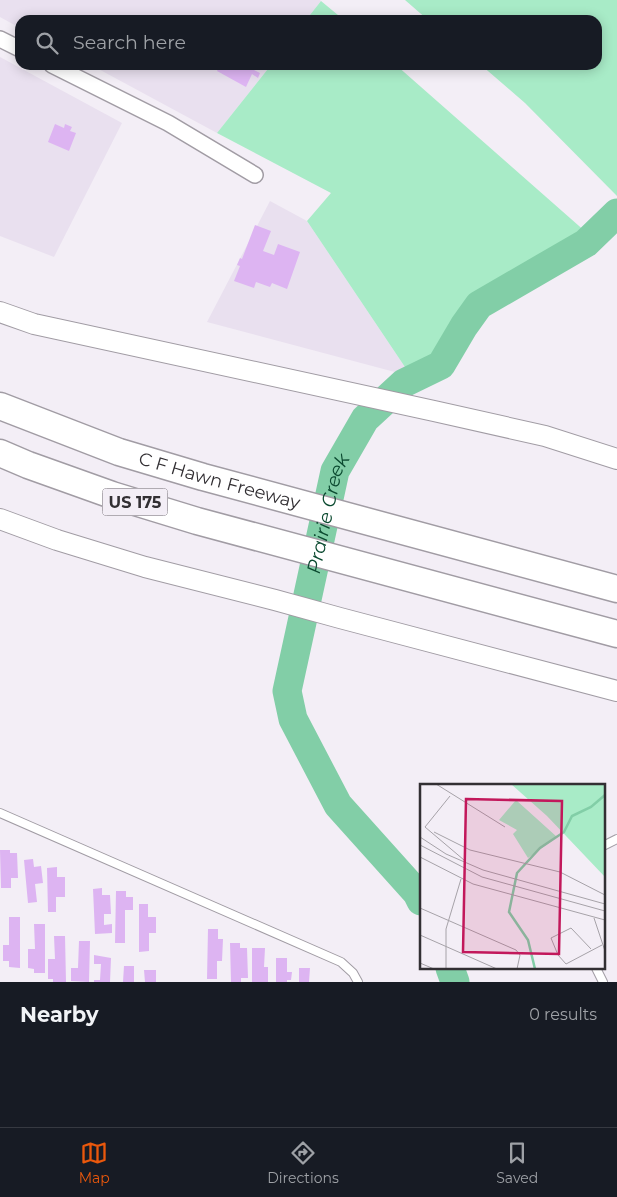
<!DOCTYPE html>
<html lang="en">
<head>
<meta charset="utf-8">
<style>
	:root { --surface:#171b24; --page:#20242c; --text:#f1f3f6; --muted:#9ea1a6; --line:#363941; --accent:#ea580c }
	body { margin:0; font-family:Montserrat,sans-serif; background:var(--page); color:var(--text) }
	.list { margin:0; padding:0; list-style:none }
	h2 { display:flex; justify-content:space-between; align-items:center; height:65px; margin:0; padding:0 20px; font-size:21px }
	h2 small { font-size:16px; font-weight:400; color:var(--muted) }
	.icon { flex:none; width:28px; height:28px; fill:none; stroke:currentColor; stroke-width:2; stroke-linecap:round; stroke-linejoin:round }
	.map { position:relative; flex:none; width:617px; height:982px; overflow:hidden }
	.search { position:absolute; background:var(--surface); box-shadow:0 2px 12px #0003; left:15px; right:15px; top:15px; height:55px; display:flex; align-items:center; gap:12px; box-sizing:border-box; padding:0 18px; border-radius:15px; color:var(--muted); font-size:19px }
	.sheet { height:145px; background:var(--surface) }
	nav { display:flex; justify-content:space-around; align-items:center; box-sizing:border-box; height:70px; border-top:1px solid var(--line); background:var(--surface); font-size:14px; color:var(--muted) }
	nav a { display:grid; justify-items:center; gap:2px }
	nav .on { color:var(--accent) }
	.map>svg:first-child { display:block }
</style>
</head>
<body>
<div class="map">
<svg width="617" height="982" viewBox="0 0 617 982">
	<rect width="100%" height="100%" fill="#f3eef6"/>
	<!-- built -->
	<path fill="#e9e0ef" d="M0 0H320L321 1 306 20H20V28L0 17Z
		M0 57 122 123 54 257 0 236Z
		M91 65H271L217 133Z
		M270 201 307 221 409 373 406 375 207 322Z"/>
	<!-- green -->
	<path fill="#a8ebc7" d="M405 0H617V196L525 103 481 65H597V20H428Z
		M321 1 344 20H306Z
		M271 65H396L587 233 409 373 307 221 331 193 217 133Z"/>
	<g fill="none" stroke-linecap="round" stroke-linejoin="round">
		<!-- river -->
		<g stroke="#82cea7" stroke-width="29">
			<path id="s1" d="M421 901 417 893 338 805 293 719 287 691 335 471 365 419 404 383 441 365 464 326 479 305 586 243 617 213"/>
			<path d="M450 968 455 982"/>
		</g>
	</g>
	<!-- building -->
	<path fill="#ddb4f2" d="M220 65H252L256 67 254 70 260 73 258 78 252 74 246 87 217 71Z
		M55 124 64 128 65 124 72 127 70 131 76 133 69 151 48 142Z
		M255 225 271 231 263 251 274 255 278 244 300 252 287 289 272 283 270 287 256 282 254 288 234 281 240 266 237 265 240 258 242 259Z
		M0 850H10V853H17L18 878H11V888H1Z
		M33 859 34 867 41 866 43 883 35 884 37 902 28 903 24 860Z
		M57 867V877H65V897H56V912H48L47 868Z
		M102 888V895H110L111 914H104V925L112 924V933L95 934 93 889Z
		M116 891H126V897H133V910H125V943H115Z
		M139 904H148V917H156V933H149V951L139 952Z
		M9 917H20V968L9 967V961H3V945H9Z
		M34 924H45V973H34V969L28 968V949H35Z
		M208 929H218V939H223L222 961H217V979H207Z
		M54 936H65L66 982H53V979H48V959H55Z
		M79 941H90L89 982 71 981V968H78Z
		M230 943H240V948H247L248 978H241V982H231Z
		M252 948H265L264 967H268V982H252Z
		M94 955 111 958 110 982H94V980H100L101 964H94Z
		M276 958H287V972H292L291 980H287V982H276Z
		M124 966H134V982H123Z
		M299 968H310L309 982H299Z
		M144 970H156V982H145Z"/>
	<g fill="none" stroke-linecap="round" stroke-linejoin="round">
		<!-- service casing -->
		<g stroke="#a19ca4" stroke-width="10">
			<path id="service" d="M0 813 341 962 353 973 358 982
				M603 846 617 839
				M596 968 603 982"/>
		</g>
		<!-- minor casing -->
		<g stroke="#a19ca4" stroke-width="18">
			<path id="minor" d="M0 39 20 49
				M52 65 168 123 255 175"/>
		</g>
		<!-- secondary casing -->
		<g stroke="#a19ca4" stroke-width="22">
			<path id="secondary" d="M0 312 34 324 434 411 545 436 617 459
				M0 519 57 540 145 567 275 600 340 618 617 691"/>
		</g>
		<!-- motorway casing -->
		<g stroke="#a19ca4" stroke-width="29">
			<g id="motorway">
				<path id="s2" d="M0 406 119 452 203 477 617 589"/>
				<path d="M0 453 28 465 112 495 197 521 617 634"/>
			</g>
		</g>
		<!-- service -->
		<use href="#service" stroke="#fff" stroke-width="8"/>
		<!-- minor -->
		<use href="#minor" stroke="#fff" stroke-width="15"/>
		<!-- secondary -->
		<use href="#secondary" stroke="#fff" stroke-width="20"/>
		<!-- motorway -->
		<use href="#motorway" stroke="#fff" stroke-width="26"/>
	</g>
	<g text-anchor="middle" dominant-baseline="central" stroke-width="4" stroke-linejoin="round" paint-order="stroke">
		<!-- shield labels -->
		<rect fill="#f3eef6" stroke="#6c686e" stroke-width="1" x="102.5" y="488.5" width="65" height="27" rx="4"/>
		<g font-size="16" font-weight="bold" fill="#322f33">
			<text x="135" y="502">US 175</text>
		</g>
		<!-- street labels -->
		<g font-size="18" fill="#322f33" stroke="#f3eef6">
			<text stroke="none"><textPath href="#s2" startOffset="232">C F Hawn Freeway</textPath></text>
		</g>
		<!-- water labels -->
		<g font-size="19" font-style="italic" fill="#0b4a30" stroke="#f3eef6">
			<text stroke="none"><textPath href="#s1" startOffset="435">Prairie Creek</textPath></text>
		</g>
	</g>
	<!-- overview -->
	<g transform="translate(420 784)">
		<rect width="185" height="185" fill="#f3eef6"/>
		<path d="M91 0H185V93L127 32ZM96 16 137 53 108 74 93 50 97 46 79 36Z" fill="#a8ebc7"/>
		<path fill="none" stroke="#82cea7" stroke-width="2.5" d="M115 185 108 156 89 128 97 89 120 64 144 48 152 32 171 23 185 11"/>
		<path fill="none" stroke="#a6a2a8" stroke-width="1" d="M16 0 85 43M5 43 30 12M5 43 44 76M14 48 50 66 140 88 185 111M0 53 26 70 63 86 185 120M0 61 62 93 185 127M0 73 53 100 185 136M0 124 96 166 100 171 97 185M174 134 185 167M0 151 77 185M171 165 151 144 131 154 138 171 146 180 182 161M0 179 14 185M26 185V145L41 95"/>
		<path fill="#c2185b" fill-opacity="0.15" stroke="#c2185b" stroke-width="2.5" d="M46 15 142 17 139 170 43 168Z"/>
		<rect width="185" height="185" fill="none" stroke="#322f33" stroke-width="2.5"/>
	</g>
</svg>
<div class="search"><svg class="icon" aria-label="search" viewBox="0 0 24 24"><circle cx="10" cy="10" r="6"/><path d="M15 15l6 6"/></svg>Search here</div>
</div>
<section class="sheet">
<h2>Nearby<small>0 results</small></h2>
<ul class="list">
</ul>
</section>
<nav>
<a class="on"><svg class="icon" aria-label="map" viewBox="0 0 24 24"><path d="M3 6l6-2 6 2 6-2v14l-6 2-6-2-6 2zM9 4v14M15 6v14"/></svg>Map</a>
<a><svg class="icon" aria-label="directions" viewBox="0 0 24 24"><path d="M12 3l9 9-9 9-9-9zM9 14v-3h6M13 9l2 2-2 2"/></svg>Directions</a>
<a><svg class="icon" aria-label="saved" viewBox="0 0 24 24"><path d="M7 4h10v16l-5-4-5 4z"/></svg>Saved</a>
</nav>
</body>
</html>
